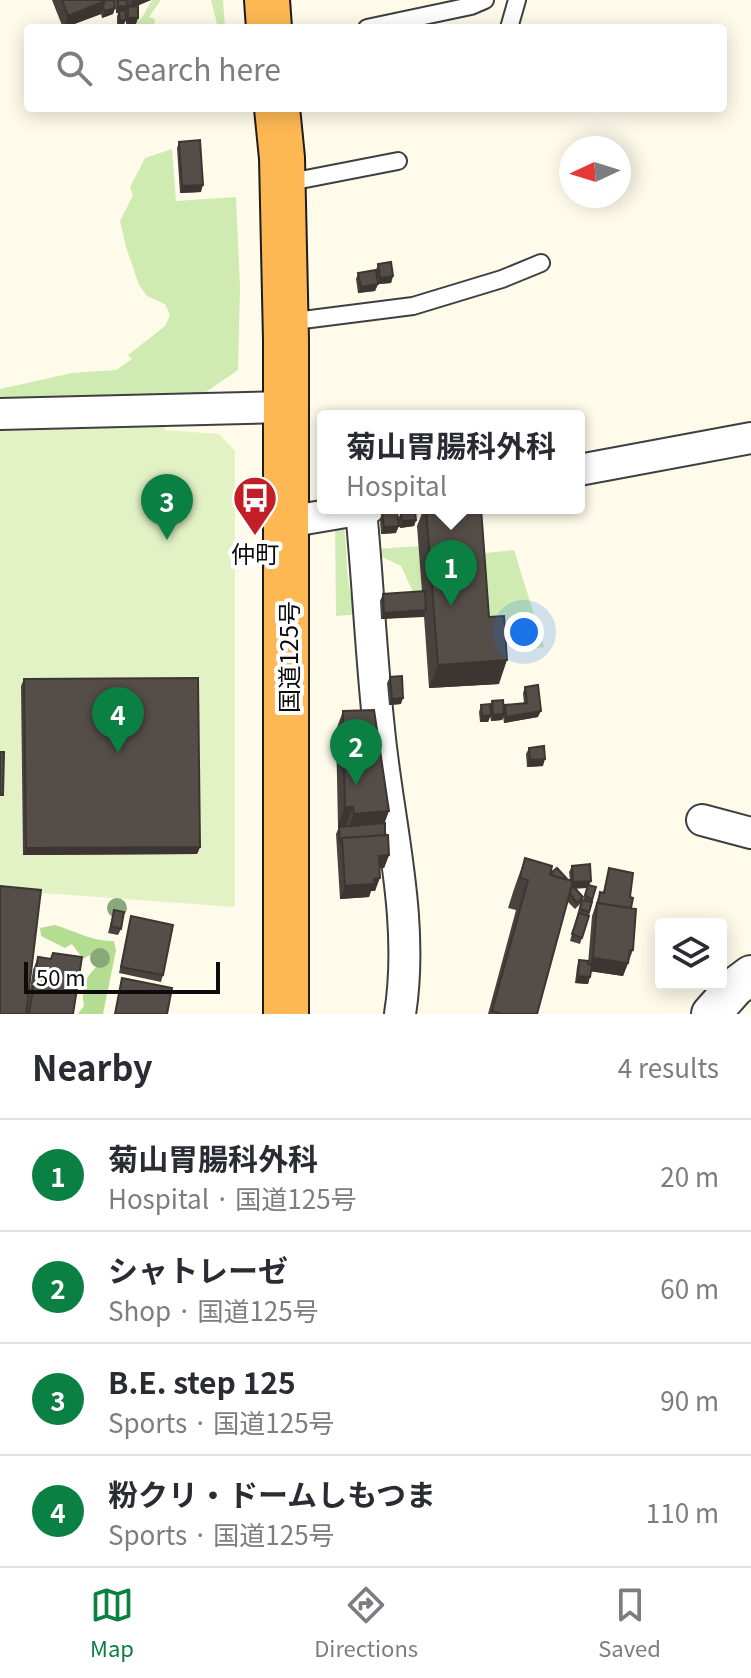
<!DOCTYPE html>
<html lang="en">
<head>
<meta charset="utf-8">
<style>
	:root { --surface:#fff; --page:#f7f7f7; --text:#2b2b33; --muted:#7c7c81; --line:#e1e1e2; --accent:#0b8043 }
	body { margin:0; font-family:Georgia,"Noto Sans JP",serif; background:var(--page); color:var(--text) }
	.controls { position:absolute; right:24px; bottom:24px; display:grid; overflow:hidden; border-radius:8px; box-shadow:0 4px 20px #0003 }
	.controls button { width:72px; height:72px; display:grid; place-items:center; padding:0; border:0; border-bottom:2px solid var(--line); background:var(--surface); color:var(--text); font:40px sans-serif }
	.compass { position:absolute; left:559px; top:136px; width:72px; height:72px; border-radius:50%; background:var(--surface); box-shadow:0 4px 20px #0003; rotate:266deg }
	.scale { position:absolute; left:24px; bottom:20px; width:196px; box-sizing:border-box; padding-left:8px; border:4px solid #0c0c0c; border-top:0; font-size:22px; line-height:28px; white-space:nowrap; color:#0c0c0c; -webkit-text-stroke:6px #fff; paint-order:stroke }
	.you { position:absolute; left:524px; top:632px; width:28px; height:28px; margin:-20px; border:6px solid #fff; border-radius:50%; background:#1a73e8; box-shadow:0 0 0 12px #1a73e833 }
	.badge { display:grid; place-items:center; width:52px; height:52px; border-radius:50%; background:var(--accent); color:#fff; font-size:26px; font-weight:700 }
	.pin { position:absolute; translate:-50% -66px; filter:drop-shadow(0 2px 4px #0008) }
	.pin::after { content:''; position:absolute; top:42px; width:28px; height:24px; background:inherit; clip-path:polygon(0 0,100% 0,50% 100%) }
	.popup { position:absolute; left:317px; top:410px; width:268px; height:104px; box-sizing:border-box; display:grid; place-content:center; border-radius:8px; background:var(--surface); filter:drop-shadow(0 2px 6px #0005); font-size:26px; white-space:nowrap; color:var(--muted) }
	.popup b { font-size:30px; color:var(--text) }
	.popup::after { content:''; position:absolute; left:50%; top:100%; margin-left:-16px; border:16px solid transparent; border-top-color:var(--surface) }
	.list { margin:0; padding:0; list-style:none }
	h2 { display:flex; justify-content:space-between; align-items:center; height:104px; margin:0; padding:0 32px; font-size:34px }
	h2 small { font-size:26px; font-weight:400; color:var(--muted) }
	.list li { display:grid; grid-template-columns:52px 1fr auto; gap:24px; align-items:center; box-sizing:border-box; height:112px; padding:0 32px; border-top:2px solid var(--line) }
	.list b { display:block; font-size:30px; white-space:nowrap }
	.list p { margin:0; font-size:26px; white-space:nowrap; color:var(--muted) }
	.list em { font-size:26px; font-style:normal; color:var(--muted) }
	.icon { flex:none; width:44px; height:44px; fill:none; stroke:currentColor; stroke-width:2; stroke-linecap:round; stroke-linejoin:round }
	.map { position:relative; flex:none; width:751px; height:1014px; overflow:hidden }
	.search { position:absolute; background:var(--surface); box-shadow:0 4px 20px #0003; left:24px; right:24px; top:24px; height:88px; display:flex; align-items:center; gap:20px; box-sizing:border-box; padding:0 28px; border-radius:8px; color:var(--muted); font-size:30px }
	.sheet { height:552px; background:var(--surface) }
	nav { display:flex; justify-content:space-around; align-items:center; box-sizing:border-box; height:112px; border-top:2px solid var(--line); background:var(--surface); font-size:22px; color:var(--muted) }
	nav a { display:grid; justify-items:center; gap:4px }
	nav .on { color:var(--accent) }
	.map>svg:first-child { display:block }
</style>
</head>
<body>
<div class="map">
<svg width="751" height="1014" viewBox="0 0 751 1014">
	<rect width="100%" height="100%" fill="#fffbeb"/>
	<!-- green -->
	<path fill="#d0ebb2" d="M152 0H161L149 17 155 19 154 28H132L131 25 136 24V20L141 19Z
		M211 0H223L225 28H218Z
		M172 149 176 201 236 197 240 287 238 370 200 396 3 401 0 398V389L72 373 116 370 132 359 128 355 165 326 170 315 165 304 147 296 139 285 126 247 120 221 133 195 130 187 145 158Z
		M335 523 344 529C349 558 343 589 360 614L336 616Z
		M419 546 422 593 413 592 401 566 376 554 377 549Z
		M514 550 544 647 530 649 528 638 481 640 475 554Z"/>
	<!-- forest -->
	<path fill="#b4dd91" d="M55 925C75 931 93 942 114 941L116 950 103 1014H78L84 1006C81 989 84 979 96 967L90 955 83 959 72 944 65 948 41 936 40 928Z"/>
	<!-- pitch -->
	<path fill="#e3f2c5" d="M165 423V430L219 434 235 451V907L0 890V426Z"/>
	<g fill="none" stroke-linecap="round" stroke-linejoin="round">
		<!-- service casing -->
		<g stroke="#3f3f3f" stroke-width="20">
			<path id="service" d="M367 28 471 6 485 0
				M509 28 517 0
				M285 183 398 161
				M287 322 413 306 502 279 541 263"/>
		</g>
		<!-- minor casing -->
		<g stroke="#3f3f3f" stroke-width="34">
			<path id="minor" d="M0 414 286 407
				M579 470 751 438
				M361 510C368 582 371 656 379 729 388 823 415 919 400 1014
				M287 522 369 508
				M702 820 751 833"/>
		</g>
		<!-- tertiary casing -->
		<g stroke="#3f3f3f" stroke-width="42">
			<path id="tertiary" d="M711 1014 735 987 751 975"/>
		</g>
		<!-- trunk casing -->
		<g stroke="#1d1d1d" stroke-width="48">
			<path id="trunk" d="M267 0 269 28
				M277 108 282 158 286 340V1014"/>
		</g>
		<!-- service -->
		<use href="#service" stroke="#fff" stroke-width="16"/>
		<!-- minor -->
		<use href="#minor" stroke="#fff" stroke-width="30"/>
		<!-- tertiary -->
		<use href="#tertiary" stroke="#fff" stroke-width="38"/>
		<!-- trunk -->
		<use href="#trunk" stroke="#feb853" stroke-width="44"/>
	</g>
	<!-- trees -->
	<g fill="#8aa978">
		<circle cx="117" cy="908" r="10"/>
		<circle cx="100" cy="958" r="10"/>
	</g>
	<!-- wall -->
	<path fill="#49423e" fill-rule="evenodd" d="M52 0H114L115 8 113 14 102 18 101 14 63 28Z
		M115 0H151L135 7 136 24 126 25V20L123 26 117 27V17L118 13H116Z
		M179 142 201 192 180 193 177 148Z
		M378 264 393 276 391 283 378 284 375 291 358 293 356 279 358 273 376 270Z
		M424 508H481L489 617 499 684 429 688 424 616 381 619 380 601 383 594 422 592 417 526Z
		M401 512 416 520 414 526 400 528 398 519Z
		M382 513 396 533 381 534 380 520Z
		M390 677 401 704 389 705 387 683Z
		M24 679 200 847 197 854 23 855 21 686Z
		M525 687 538 717 504 723 503 717 502 720 491 721 490 716 488 722H480L479 712 481 705 490 707 492 701 504 709 505 705 524 703 523 693Z
		M343 711 385 823 389 855 384 868H380L375 891H371L369 897 340 899 336 834 339 827 346 826H338L336 730Z
		M529 748 543 766 527 767 526 754Z
		M525 858 550 875 551 873 570 880 569 872 572 866 589 885 596 887 589 916 580 944 570 941 580 904 575 909 568 902 537 1014H488L516 910 508 908 514 889ZM576 888H587L583 900H582L583 897Z
		M609 868 630 897 633 950 623 976 591 971 588 984 575 983 577 967 579 960 588 964 592 916 600 892 603 893Z
		M114 910 121 929 118 935 108 933Z
		M131 916 163 975 161 982 119 973Z
		M53 953 73 1014H26L33 970 38 957 50 959Z"/>
	<!-- shaded-wall -->
	<path fill="#3c3632" d="M133 0H151L130 8Z
		M105 1 101 14 64 28 68 16Z
		M118 6H128L125 12 116 13Z
		M115 8 113 14 102 18 105 11Z
		M128 18H138L136 24 126 25Z
		M120 20H126L123 26 117 27Z
		M203 185 201 192 180 193 182 186Z
		M393 276 391 283 378 284 375 291 358 293 361 287 377 284 380 278Z
		M416 520 414 526 400 528 402 521Z
		M399 526 396 533 381 534 384 527Z
		M426 610 424 617 381 619 384 613Z
		M507 660 499 684 429 688 438 665Z
		M403 698 401 704 389 705 392 699Z
		M541 711 538 717 504 723 506 717Z
		M504 714 502 720 491 721 493 715Z
		M491 715 488 722H480L482 716Z
		M545 759 543 766 527 767 530 760Z
		M345 807H353L346 825 338 826Z
		M389 811 382 830 347 832 354 814Z
		M200 847 197 854 23 855 26 848Z
		M389 855 384 868 374 869 379 856Z
		M380 878 375 891H371L369 897 340 899 345 886Z
		M591 881 588 888 571 889 573 882Z
		M593 958 628 963 623 976 588 971Z
		M578 976 590 977 588 984 575 983Z"/>
	<!-- building -->
	<path fill="#554d48" stroke="#3c3632" stroke-width="2" d="M62 0H105V1L68 16Z
		M105 0H114L115 8 105 11 103 7Z
		M118 0H126L128 6H118Z
		M138 6V18H128V7Z
		M125 10 126 20H120L119 11Z
		M200 140 203 185 182 186 179 142Z
		M391 262 393 276 380 278 378 264Z
		M376 270 378 284 361 287 358 273Z
		M426 508H481L489 617 504 616 507 660 438 665Z
		M415 510 416 520 402 521 401 512Z
		M397 512 399 526 384 527 382 513Z
		M425 591 426 610 384 613 383 594Z
		M402 676 403 698 392 699 390 677Z
		M198 678 200 847 26 848 24 679Z
		M538 685 541 711 506 717 505 705 527 703 525 687Z
		M503 700 504 714 493 715 492 701Z
		M490 704 491 715 482 716 481 705Z
		M374 710 389 811 354 814 353 807H345L343 711Z
		M544 746 545 759 530 760 529 748Z
		M0 752H4L3 795H0Z
		M385 823V835L342 838 340 844 339 827Z
		M388 835 389 855 379 856 380 878 374 879V884L345 886 342 838Z
		M525 858 552 866 550 875 573 881 537 1014H502L492 1011 528 880 520 878Z
		M590 864 591 881 573 882 572 866Z
		M557 868 568 880 553 876 551 873Z
		M609 868 633 873 630 897 633 898 631 908 598 903 600 892 604 893Z
		M572 885 583 897 577 903 570 894Z
		M588 885 596 887 592 900 585 895Z
		M0 886 41 890 26 1014H0Z
		M582 900 592 902 589 912 580 909Z
		M597 903 636 909 633 950H630L628 963 593 958Z
		M114 910 124 912 121 929 111 926Z
		M579 913 589 916 582 938 572 934Z
		M131 916 173 925 163 975 121 967Z
		M53 953 82 957 73 1014H29L38 957 51 959Z
		M579 960 588 961V964L592 965 590 977 578 976Z
		M122 978 172 988 167 1014H115Z"/>
	<!-- icons -->
	<defs>
		<g id="bus-pin" transform="scale(2.3)"><path d="M0 17L-7.5 6A9.5 9.5 0 1 1 7.5 6Z" fill="#c31d27" stroke="#fff"/><path d="M-5-6H5V4H4V6H2V4H-2V6H-4V4H-5ZM-3.5-4V0h7V-4ZM-3.5 1.2v1.5H-2V1.2ZM2 1.2v1.5H3.5V1.2Z" fill="#fff"/></g>
	</defs>
	<g fill-rule="evenodd">
		<use href="#bus-pin" x="255" y="498"/>
	</g>
	<g text-anchor="middle" dominant-baseline="central" stroke-width="8" stroke-linejoin="round" paint-order="stroke">
		<!-- poi labels -->
		<g font-size="24" fill="#0c0c0c" stroke="#fff">
			<text x="255" y="552">仲町</text>
		</g>
		<!-- street labels -->
		<g font-size="24" fill="#0c0c0c" stroke="#fff">
			<text transform="translate(287 657) rotate(-90)">国道125号</text>
		</g>
	</g>
</svg>
<div class="controls">
<button><svg class="icon" aria-label="layers" viewBox="0 0 24 24"><path d="M12 4l9 5-9 5-9-5zM3 14l9 5 9-5"/></svg></button>
</div>
<svg class="compass" viewBox="-18 -18 36 36"><path d="M0-13l5 13h-10z" fill="#e53935"/><path d="M0 13l5-13h-10z" fill="#7c7c81"/></svg>
<div class="scale">50 m</div>
<div class="you"></div>
<div class="pin badge" style="left:451px;top:606px">1</div>
<div class="popup"><b>菊山胃腸科外科</b>Hospital</div>
<div class="pin badge" style="left:356px;top:785px">2</div>
<div class="pin badge" style="left:167px;top:540px">3</div>
<div class="pin badge" style="left:118px;top:753px">4</div>
<div class="search"><svg class="icon" aria-label="search" viewBox="0 0 24 24"><circle cx="10" cy="10" r="6"/><path d="M15 15l6 6"/></svg>Search here</div>
</div>
<section class="sheet">
<h2>Nearby<small>4 results</small></h2>
<ul class="list">
<li><span class="badge">1</span><div><b>菊山胃腸科外科</b><p>Hospital · 国道125号</p></div><em>20 m</em></li>
<li><span class="badge">2</span><div><b>シャトレーゼ</b><p>Shop · 国道125号</p></div><em>60 m</em></li>
<li><span class="badge">3</span><div><b>B.E. step 125</b><p>Sports · 国道125号</p></div><em>90 m</em></li>
<li><span class="badge">4</span><div><b>粉クリ・ドームしもつま</b><p>Sports · 国道125号</p></div><em>110 m</em></li>
</ul>
</section>
<nav>
<a class="on"><svg class="icon" aria-label="map" viewBox="0 0 24 24"><path d="M3 6l6-2 6 2 6-2v14l-6 2-6-2-6 2zM9 4v14M15 6v14"/></svg>Map</a>
<a><svg class="icon" aria-label="directions" viewBox="0 0 24 24"><path d="M12 3l9 9-9 9-9-9zM9 14v-3h6M13 9l2 2-2 2"/></svg>Directions</a>
<a><svg class="icon" aria-label="saved" viewBox="0 0 24 24"><path d="M7 4h10v16l-5-4-5 4z"/></svg>Saved</a>
</nav>
</body>
</html>
